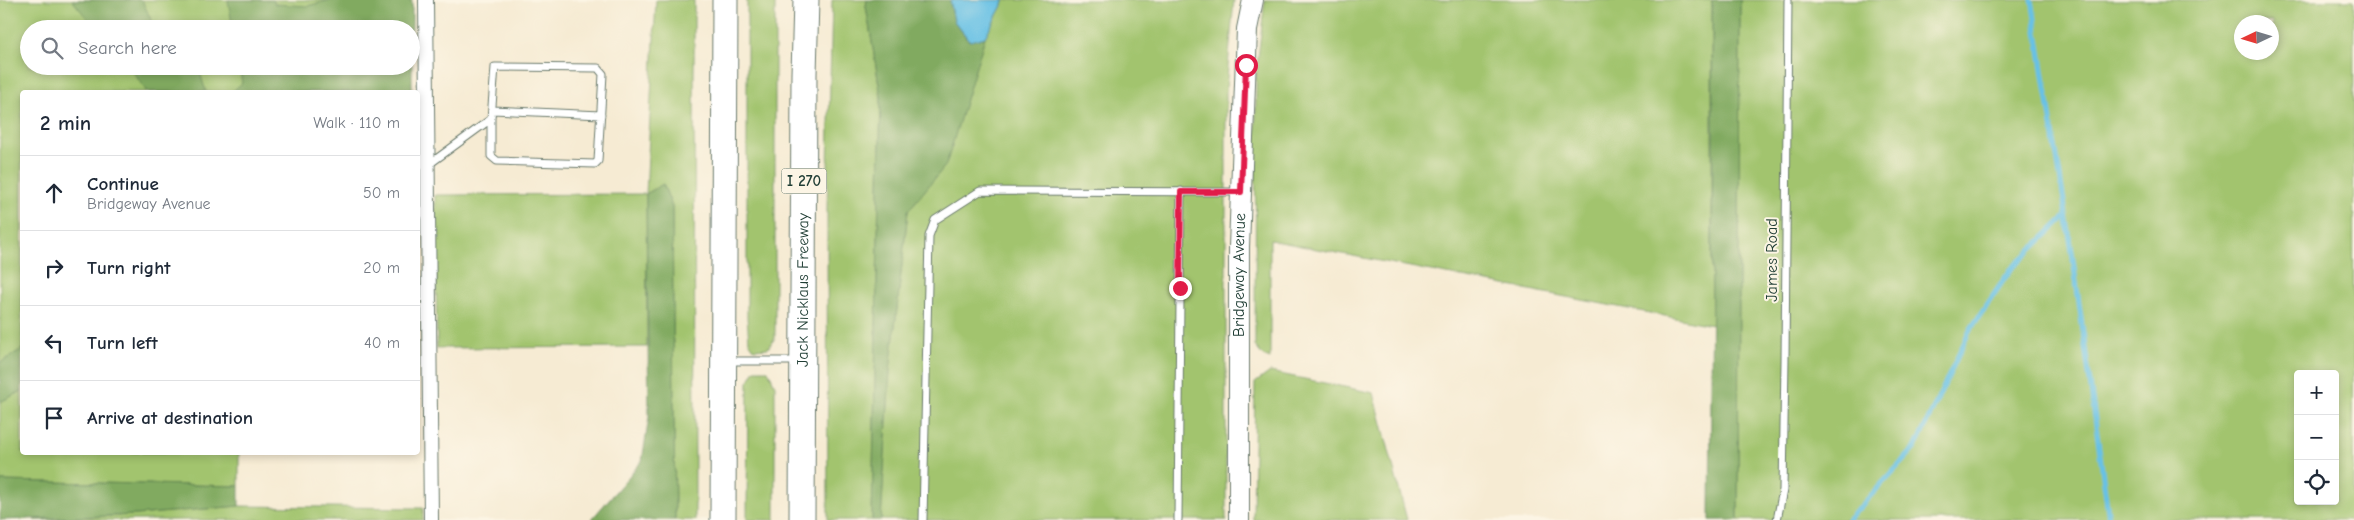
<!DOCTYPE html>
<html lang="en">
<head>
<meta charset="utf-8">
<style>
	:root { --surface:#fff; --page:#f2f2f3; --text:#1f2937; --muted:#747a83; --line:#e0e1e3 }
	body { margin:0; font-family:"Comic Neue",sans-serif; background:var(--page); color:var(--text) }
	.controls { position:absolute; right:15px; bottom:15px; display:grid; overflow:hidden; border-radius:5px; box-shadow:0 2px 8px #0003 }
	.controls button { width:45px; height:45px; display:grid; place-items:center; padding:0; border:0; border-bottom:1px solid var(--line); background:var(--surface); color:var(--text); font:25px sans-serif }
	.compass { position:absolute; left:2234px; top:15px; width:45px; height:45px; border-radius:50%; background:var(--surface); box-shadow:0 2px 8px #0003; rotate:266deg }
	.stop { position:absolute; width:15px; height:15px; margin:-11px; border:4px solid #e11d48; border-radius:50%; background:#fff }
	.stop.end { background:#e11d48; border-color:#fff; box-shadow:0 1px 5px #0008 }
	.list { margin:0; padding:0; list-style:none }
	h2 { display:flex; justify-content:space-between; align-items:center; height:65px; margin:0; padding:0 20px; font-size:21px }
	h2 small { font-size:16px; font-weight:400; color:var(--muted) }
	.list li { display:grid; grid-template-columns:32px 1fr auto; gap:15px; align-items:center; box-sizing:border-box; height:75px; padding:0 20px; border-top:1px solid var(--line) }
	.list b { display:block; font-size:19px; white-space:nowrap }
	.list p { margin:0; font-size:16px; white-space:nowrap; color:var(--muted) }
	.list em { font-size:16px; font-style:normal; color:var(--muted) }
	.icon { flex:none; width:28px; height:28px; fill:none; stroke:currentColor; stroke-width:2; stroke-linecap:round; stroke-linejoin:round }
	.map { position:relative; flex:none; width:2354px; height:520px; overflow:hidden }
	.search { position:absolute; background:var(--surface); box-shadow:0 2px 8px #0003; left:20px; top:20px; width:400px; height:55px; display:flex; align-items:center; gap:12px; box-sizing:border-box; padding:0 18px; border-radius:28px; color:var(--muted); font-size:19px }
	.panel { position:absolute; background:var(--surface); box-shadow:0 2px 8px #0003; left:20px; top:90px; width:400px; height:365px; border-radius:5px }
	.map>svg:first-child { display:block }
</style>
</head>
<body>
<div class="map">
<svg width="2354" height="520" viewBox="0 0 2354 520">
	<rect width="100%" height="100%" fill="#fcf5e5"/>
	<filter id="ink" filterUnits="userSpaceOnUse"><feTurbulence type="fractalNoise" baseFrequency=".02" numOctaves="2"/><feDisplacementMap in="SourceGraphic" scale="10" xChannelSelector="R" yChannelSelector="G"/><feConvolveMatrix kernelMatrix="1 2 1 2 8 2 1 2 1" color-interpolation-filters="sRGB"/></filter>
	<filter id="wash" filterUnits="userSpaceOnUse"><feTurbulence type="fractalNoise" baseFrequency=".0096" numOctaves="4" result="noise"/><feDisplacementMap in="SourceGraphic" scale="20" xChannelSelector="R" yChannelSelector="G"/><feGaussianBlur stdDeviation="1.12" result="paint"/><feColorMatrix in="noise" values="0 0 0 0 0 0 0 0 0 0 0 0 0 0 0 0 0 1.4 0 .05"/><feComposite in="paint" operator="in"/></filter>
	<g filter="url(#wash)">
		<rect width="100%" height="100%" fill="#f6ebd3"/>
		<!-- green -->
		<path fill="#a2c46e" stroke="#608051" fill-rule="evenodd" d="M0 0H412L411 29H29V66H410L409 92H22V349L0 363Z
			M656 0H694L695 520H675L672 207 663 184 646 194 647 347 437 348 435 195 646 194Z
			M747 0H775V338L768 348 754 349 749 342 747 317Z
			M832 0H867L866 6 881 97 872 520H828L827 210Z
			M1005 0H1234L1226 89V520H881L890 370 908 211 946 164 985 37Z
			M1265 0H1712V325L1270 240V359L1263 356 1255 346 1256 74Z
			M1740 0H2354L2353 520H1738ZM2242 22H2272V52H2242ZM2298 374H2335V501H2298Z
			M755 370H768L775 385V520H747L748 382Z
			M1270 372 1374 393 1407 520H1253L1255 383Z
			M22 391V452L239 453V486L0 481V402Z
			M239 506 423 508V520H34L136 515Z"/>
		<!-- forest -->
		<path fill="#81aa61" stroke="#50744a" d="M72 0H142L152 22 170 29H96Z
			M228 0H273L275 4 307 6 330 0H409L412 4V92H232L242 83 239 66H411V29H233Z
			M867 0H950L954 21 969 41 985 37 946 165 908 211 890 370 881 520H872L881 97 866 6Z
			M1712 0H1740L1738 520H1710L1713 134Z
			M129 66H198L206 92H147Z
			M663 184 672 207 675 520H591L642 461 649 417 646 194Z
			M22 349V391L0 402V363Z
			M0 481 239 486V506L136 515 0 520Z"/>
		<!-- water -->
		<path fill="#67c1e5" stroke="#437f8c" d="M950 0H1005L985 37 970 41 954 21Z"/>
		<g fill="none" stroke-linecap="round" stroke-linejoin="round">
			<!-- stream -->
			<path stroke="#67c1e5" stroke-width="5" d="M2032 0 2072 252 2109 520
				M1848 520 1915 448 1970 330 2011 269 2066 216"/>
		</g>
	</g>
	<g filter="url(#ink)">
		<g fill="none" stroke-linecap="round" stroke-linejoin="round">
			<!-- lane casing -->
			<g stroke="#6a7a6c" stroke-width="9">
				<path id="lane" d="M492 110 601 115
					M428 165 491 119 495 67 598 68 603 74 598 161 595 164 497 161 491 156V119
					M729 361H798
					M923 520 929 236 935 220 980 191 1240 192
					M1178 520 1181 191
					M1777 520 1783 490 1785 360 1788 0"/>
			</g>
			<!-- street casing -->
			<g stroke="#6a7a6c" stroke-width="16">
				<path id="street" d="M426 0 431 520"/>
			</g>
			<!-- secondary casing -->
			<g stroke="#6a7a6c" stroke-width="22">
				<g id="secondary">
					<path id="s1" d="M1239 520V247L1247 29 1253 0"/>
				</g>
			</g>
			<!-- highway casing -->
			<g stroke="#6a7a6c" stroke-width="27">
				<g id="highway">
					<path d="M723 520 725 0"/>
					<path id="s2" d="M802 520 804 74 806 0"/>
				</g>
			</g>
			<!-- lane -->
			<use href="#lane" stroke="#fff" stroke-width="7"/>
			<!-- street -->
			<use href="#street" stroke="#fff" stroke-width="14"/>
			<!-- secondary -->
			<use href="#secondary" stroke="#fff" stroke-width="20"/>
			<!-- highway -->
			<use href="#highway" stroke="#fff" stroke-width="25"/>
		</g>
	</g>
	<g fill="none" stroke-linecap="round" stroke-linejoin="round" filter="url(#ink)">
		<!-- route -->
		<path stroke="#e11d48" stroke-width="6" d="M1180 288 1181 192H1241L1246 65"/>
	</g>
	<g text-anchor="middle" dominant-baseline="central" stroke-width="4" stroke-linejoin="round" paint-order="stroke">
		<!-- shield labels -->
		<rect fill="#fcf5e5" stroke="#617469" stroke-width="1" x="781.5" y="168.5" width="45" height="25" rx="4"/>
		<g font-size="15" font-weight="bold" fill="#1f3d34">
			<text x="804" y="181">I 270</text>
		</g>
		<!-- street labels -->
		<g font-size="16" fill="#1f3d34" stroke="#fcf5e5">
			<text transform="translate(1772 260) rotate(-90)">James Road</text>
			<text stroke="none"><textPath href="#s1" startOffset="245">Bridgeway Avenue</textPath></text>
			<text stroke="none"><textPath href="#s2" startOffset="230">Jack Nicklaus Freeway</textPath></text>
		</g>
	</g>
</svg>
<div class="controls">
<button>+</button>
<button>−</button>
<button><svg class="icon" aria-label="locate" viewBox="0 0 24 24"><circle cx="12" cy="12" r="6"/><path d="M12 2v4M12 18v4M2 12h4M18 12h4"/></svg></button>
</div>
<svg class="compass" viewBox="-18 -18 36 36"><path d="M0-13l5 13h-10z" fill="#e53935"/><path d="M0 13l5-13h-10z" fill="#747a83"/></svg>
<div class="stop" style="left:1246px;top:65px"></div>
<div class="stop end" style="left:1180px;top:288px"></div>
<div class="search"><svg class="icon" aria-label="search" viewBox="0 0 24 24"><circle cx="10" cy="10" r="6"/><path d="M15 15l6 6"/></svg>Search here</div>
<section class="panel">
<h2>2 min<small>Walk · 110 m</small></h2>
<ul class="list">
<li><svg class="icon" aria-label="ahead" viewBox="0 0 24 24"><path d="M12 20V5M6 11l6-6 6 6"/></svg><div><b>Continue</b><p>Bridgeway Avenue</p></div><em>50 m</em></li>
<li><svg class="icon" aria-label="right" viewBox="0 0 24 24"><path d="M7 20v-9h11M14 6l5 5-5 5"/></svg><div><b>Turn right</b></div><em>20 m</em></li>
<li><svg class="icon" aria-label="left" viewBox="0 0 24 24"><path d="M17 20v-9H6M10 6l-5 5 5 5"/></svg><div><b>Turn left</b></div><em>40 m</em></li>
<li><svg class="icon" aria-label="arrive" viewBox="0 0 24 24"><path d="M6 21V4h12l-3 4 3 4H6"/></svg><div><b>Arrive at destination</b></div></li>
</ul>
</section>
</div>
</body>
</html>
